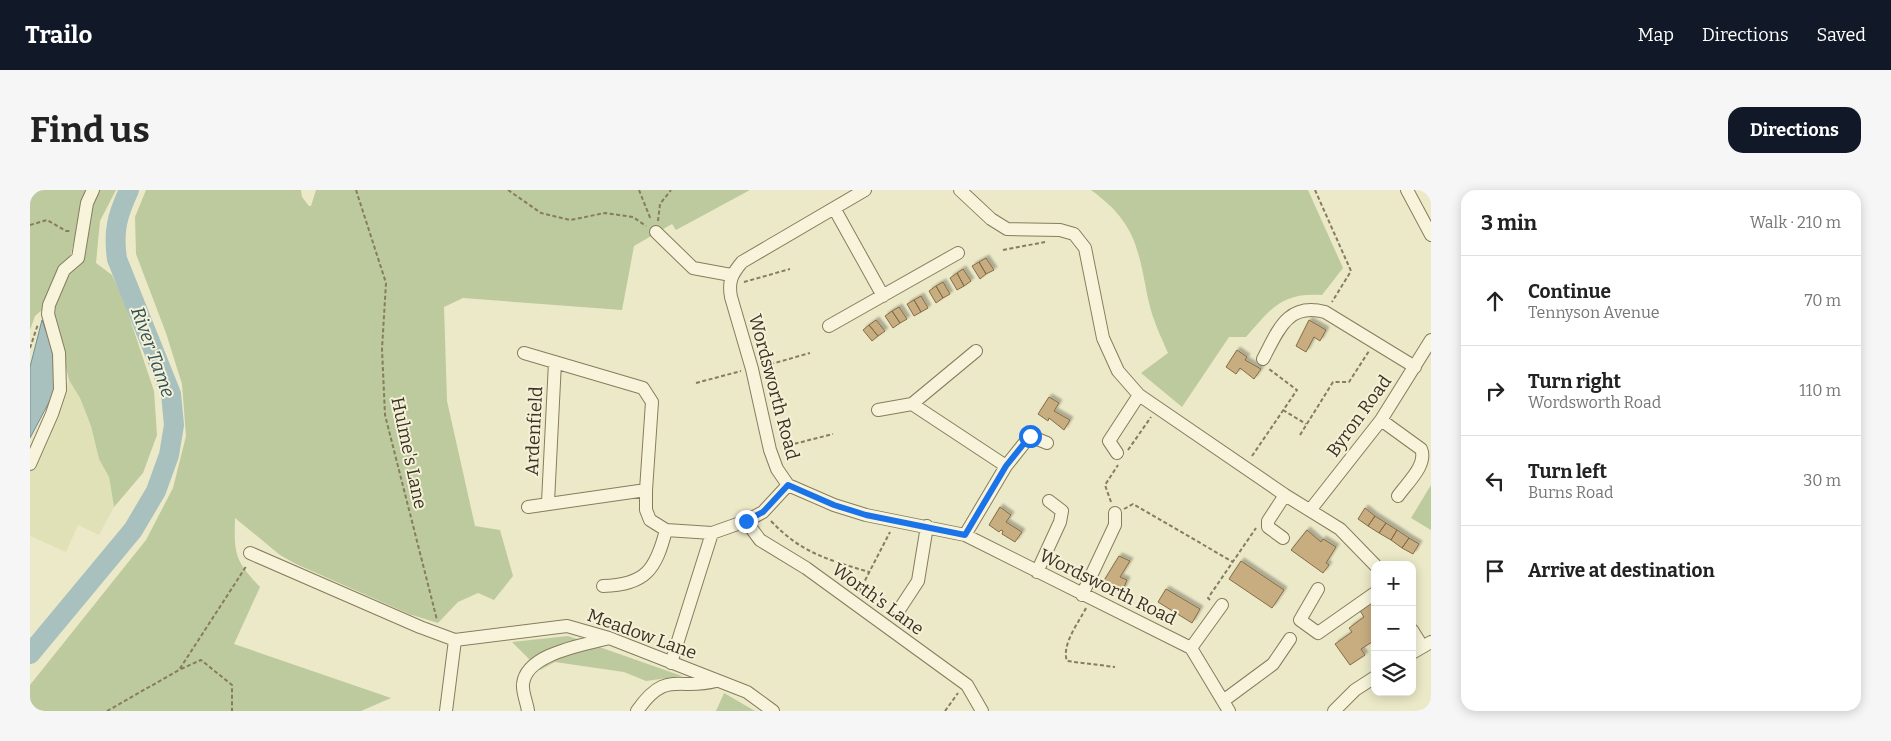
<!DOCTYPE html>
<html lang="en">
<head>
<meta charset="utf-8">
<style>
	:root { --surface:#fff; --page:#f6f6f6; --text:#222; --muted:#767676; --line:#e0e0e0; --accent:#111827 }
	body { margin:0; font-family:Bitter,serif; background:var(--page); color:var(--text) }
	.controls { position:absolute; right:15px; bottom:15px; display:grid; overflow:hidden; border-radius:10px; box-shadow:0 2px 12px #0003 }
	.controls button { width:45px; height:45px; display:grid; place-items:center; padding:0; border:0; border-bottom:1px solid var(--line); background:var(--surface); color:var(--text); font:25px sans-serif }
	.stop { position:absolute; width:15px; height:15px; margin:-11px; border:4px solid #1a73e8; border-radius:50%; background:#fff }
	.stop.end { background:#1a73e8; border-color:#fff; box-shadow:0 1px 5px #0008 }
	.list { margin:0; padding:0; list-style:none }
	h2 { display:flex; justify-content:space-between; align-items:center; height:65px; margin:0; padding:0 20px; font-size:21px }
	h2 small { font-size:16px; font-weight:400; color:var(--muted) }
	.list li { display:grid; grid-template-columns:32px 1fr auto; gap:15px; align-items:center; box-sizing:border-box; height:90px; padding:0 20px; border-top:1px solid var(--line) }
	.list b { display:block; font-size:19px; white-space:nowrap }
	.list p { margin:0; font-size:16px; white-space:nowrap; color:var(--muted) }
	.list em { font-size:16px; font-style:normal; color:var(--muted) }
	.icon { flex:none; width:28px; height:28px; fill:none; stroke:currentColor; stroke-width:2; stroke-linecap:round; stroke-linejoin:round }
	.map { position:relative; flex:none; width:1401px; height:521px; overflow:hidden; border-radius:15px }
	header { display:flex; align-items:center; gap:30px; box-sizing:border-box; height:70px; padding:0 25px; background:var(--accent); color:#fff }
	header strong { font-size:24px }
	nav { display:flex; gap:28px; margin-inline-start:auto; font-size:18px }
	.intro { display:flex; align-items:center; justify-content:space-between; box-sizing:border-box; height:120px; padding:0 30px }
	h1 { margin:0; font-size:35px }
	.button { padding:12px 22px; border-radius:15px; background:var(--accent); color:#fff; font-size:18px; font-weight:700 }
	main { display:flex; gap:30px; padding:0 30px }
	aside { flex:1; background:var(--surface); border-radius:15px; box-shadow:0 2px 12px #0003 }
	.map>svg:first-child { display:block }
</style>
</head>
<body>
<header>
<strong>Trailo</strong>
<nav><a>Map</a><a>Directions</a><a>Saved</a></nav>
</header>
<div class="intro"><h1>Find us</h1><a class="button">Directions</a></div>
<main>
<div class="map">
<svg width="1401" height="521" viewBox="0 0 1401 521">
	<defs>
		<filter id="shadow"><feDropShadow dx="3" dy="-3" stdDeviation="1" flood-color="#0004"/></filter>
	</defs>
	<rect width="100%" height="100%" fill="#ece9c8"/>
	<!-- farmland -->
	<path fill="#e0e1b6" d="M39 190 50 208 61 236 69 269 79 287 84 317 69 345 48 335 36 362 0 346V279Z"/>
	<!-- green -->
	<path fill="#bcca9d" d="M0 0H57L40 67 30 75 12 120 5 126 0 140Z
		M66 0H86L70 31 66 73 82 85 94 111 124 201 127 245 113 283 84 317 79 287 69 269 61 236 50 208 39 190 21 114 38 82Z
		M116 0H271L272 7 279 16H281L286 0H720L646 40 642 34 604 56 592 120 433 108 414 117 417 211 445 336 470 340 483 386 464 410 448 403 428 412 408 433 379 424 266 374 250 365 205 328C204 365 205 370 230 397L204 454 361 508 331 521H0V495L116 350 143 298 156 246 152 194 136 143 106 64 105 27Z
		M1061 0H1278L1313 78 1292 105C1251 102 1241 119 1216 147H1199L1152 217 1111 183 1138 163C1131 147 1123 130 1119 113 1108 61 1108 34 1061 0Z
		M1401 295V340L1381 328Z
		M538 446 652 486 616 491 594 482 525 472 510 480 482 452Z
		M694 503 725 521H686Z"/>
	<!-- water -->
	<path fill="#a9c1be" stroke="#708f8d" d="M12 130 27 171 25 201 0 248V177Z"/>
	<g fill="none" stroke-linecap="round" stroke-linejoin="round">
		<!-- river -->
		<path stroke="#a9c1be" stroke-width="20" d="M0 464 103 340 126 301 139 265 144 235 141 204 87 69C83 41 87 26 99 0"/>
	</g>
	<!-- building -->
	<path fill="#c8ad81" stroke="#856c45" filter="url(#shadow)" d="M956 68 964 80 956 84 949 72Z
		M949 72 956 84 950 89 942 76Z
		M933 79 941 91 934 96 927 83Z
		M927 83 934 96 927 100 920 88Z
		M913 92 920 104 913 108 906 96Z
		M906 96 913 108 906 113 899 101Z
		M891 106 898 118 891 122 884 110Z
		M884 110 891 122 884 126 877 114Z
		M869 117 877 129 870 133 862 121Z
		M862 121 870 133 863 138 855 126Z
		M846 130 855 141 848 146 839 135Z
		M1279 130 1296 140 1290 151 1284 147 1276 162 1266 156Z
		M839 135 848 146 842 151 833 140Z
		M1207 160 1217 167 1215 170 1231 179 1224 189 1210 178 1206 184 1196 177Z
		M1019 207 1029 213 1024 221 1040 230 1034 240 1019 228 1018 231 1008 224Z
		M970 317 981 325 976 332 992 342 985 352 972 344 973 341 971 340 969 342 959 335Z
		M1335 318 1345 326 1338 336 1328 329Z
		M1345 326 1356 333 1349 343 1338 336Z
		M1356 333 1367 340 1361 350 1349 343Z
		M1277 340 1291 352 1293 349 1306 357 1296 373 1299 375 1293 383 1261 360Z
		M1367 340 1379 348 1372 358 1361 350Z
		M1379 348 1389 354 1383 364 1372 358Z
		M1089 366 1100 371 1090 387 1097 390 1092 402 1073 392Z
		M1211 371 1254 400 1242 418 1199 389Z
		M1136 399 1170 419 1162 433 1128 412Z
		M1345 408V450L1331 459 1335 465 1320 475 1305 454 1322 442 1319 438 1334 427 1329 419Z"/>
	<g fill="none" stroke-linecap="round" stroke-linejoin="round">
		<!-- minor casing -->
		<g stroke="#877c5e" stroke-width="14">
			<path id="minor" d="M835 0 712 72C702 84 698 91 701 107L722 179 740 260 747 279 758 295 804 315 836 325 935 345 1161 458 1199 521
				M930 0 961 29 977 39 1030 40 1044 44 1055 58 1073 148 1088 181 1109 205 1255 305 1310 339 1345 375
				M1377 0 1401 45
				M804 18 853 106
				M626 42 663 78 701 85
				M799 136 928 63
				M494 163 613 198 622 212 616 300 498 317
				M1233 169C1248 141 1257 112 1295 122L1385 177
				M882 214 976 276
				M848 220 882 214 946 161
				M1351 230 1391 259C1398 275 1376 294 1368 306
				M1087 263 1079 251 1109 205
				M0 274 22 224 30 200 29 163 18 124 19 115 34 80 48 68 57 13 63 0
				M616 300V320L620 330 636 340 682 343 716 331 733 322 758 295
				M518 312 525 172
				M1281 319 1351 230 1401 150
				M716 331 730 350 776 378 937 495 952 521
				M935 345 976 276 1000 246 1017 253
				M1253 348 1238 337V331L1255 305
				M220 363 390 437 425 450 537 436 579 448 717 502 743 521
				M1007 382 1030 332 1032 321 1019 311
				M573 396C616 395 626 379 636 340
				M1288 399 1270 430 1288 443 1345 403
				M1052 405 1085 335V323
				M869 420 888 391 897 336
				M1382 440 1392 456
				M1161 458 1192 415
				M1382 463 1401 452
				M641 473 682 343
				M1193 511 1243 474 1260 449
				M416 521 425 450
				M498 521C497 513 492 502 493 494 496 463 555 455 579 448
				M607 521C636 479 648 501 686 491
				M1304 521 1325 500 1345 487"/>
		</g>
		<!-- path -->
		<path stroke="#877c5e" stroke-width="2" stroke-dasharray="4 2.5" stroke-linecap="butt" d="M326 0 356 93 352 159 355 225 407 430
			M478 0 511 23 540 30 575 23 603 27 616 36
			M609 0 621 30
			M1285 0 1321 81 1302 112
			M628 31 630 14 641 0
			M0 35 17 30 36 41H41
			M973 60 1015 52
			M714 92 760 79
			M0 158 8 134
			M734 176 780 163
			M666 193 711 181
			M1253 220 1276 234
			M1270 245 1303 192H1319L1339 161
			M752 257 803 244
			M1098 260 1121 227
			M1222 266 1267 200 1239 179
			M1081 312 1075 295 1088 275
			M1094 319 1103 314 1203 372
			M741 331C771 363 799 370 839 382
			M829 402 860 342
			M1180 410 1178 408 1226 338
			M1056 418C1049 432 1031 455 1037 471L1085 477
			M151 479 171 470 202 495V521
			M77 521 149 480 217 375
			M915 521 928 503"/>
		<!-- minor -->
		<use href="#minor" stroke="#f7f4db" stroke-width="12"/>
	</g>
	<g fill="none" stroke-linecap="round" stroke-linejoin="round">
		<!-- route -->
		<path stroke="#1a73e8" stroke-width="6" d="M716 331 733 322 758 295 804 315 836 325 935 345 976 276 1000 246"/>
	</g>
	<g text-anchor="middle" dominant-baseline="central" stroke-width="4" stroke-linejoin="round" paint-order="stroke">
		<!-- street labels -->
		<g font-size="18" fill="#393121" stroke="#f4f1d8">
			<text transform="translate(744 197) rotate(75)">Wordsworth Road</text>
			<text transform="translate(1329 226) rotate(-54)">Byron Road</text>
			<text transform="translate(504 241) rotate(-87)">Ardenfield</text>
			<text transform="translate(379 263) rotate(78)">Hulme's Lane</text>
			<text transform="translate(1078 397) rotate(26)">Wordsworth Road</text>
			<text transform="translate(848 409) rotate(36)">Worth's Lane</text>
			<text transform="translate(612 444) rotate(20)">Meadow Lane</text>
		</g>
		<!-- water labels -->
		<g font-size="19" font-style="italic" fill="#315257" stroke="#f4f1d8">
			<text transform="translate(123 162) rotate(70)">River Tame</text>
		</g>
	</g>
</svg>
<div class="controls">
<button>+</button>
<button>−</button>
<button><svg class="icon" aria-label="layers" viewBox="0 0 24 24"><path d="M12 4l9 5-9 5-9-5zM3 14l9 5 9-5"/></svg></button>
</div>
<div class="stop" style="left:1000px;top:246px"></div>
<div class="stop end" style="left:716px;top:331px"></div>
</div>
<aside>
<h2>3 min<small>Walk · 210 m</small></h2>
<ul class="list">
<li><svg class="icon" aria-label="ahead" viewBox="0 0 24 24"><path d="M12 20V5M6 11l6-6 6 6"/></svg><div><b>Continue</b><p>Tennyson Avenue</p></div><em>70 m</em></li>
<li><svg class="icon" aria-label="right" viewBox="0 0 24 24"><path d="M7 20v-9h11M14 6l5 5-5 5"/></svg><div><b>Turn right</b><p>Wordsworth Road</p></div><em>110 m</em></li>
<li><svg class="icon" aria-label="left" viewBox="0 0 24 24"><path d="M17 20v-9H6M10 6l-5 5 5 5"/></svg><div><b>Turn left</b><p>Burns Road</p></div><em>30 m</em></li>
<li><svg class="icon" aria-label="arrive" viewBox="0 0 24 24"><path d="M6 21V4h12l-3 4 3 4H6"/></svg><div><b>Arrive at destination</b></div></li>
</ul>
</aside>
</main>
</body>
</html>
